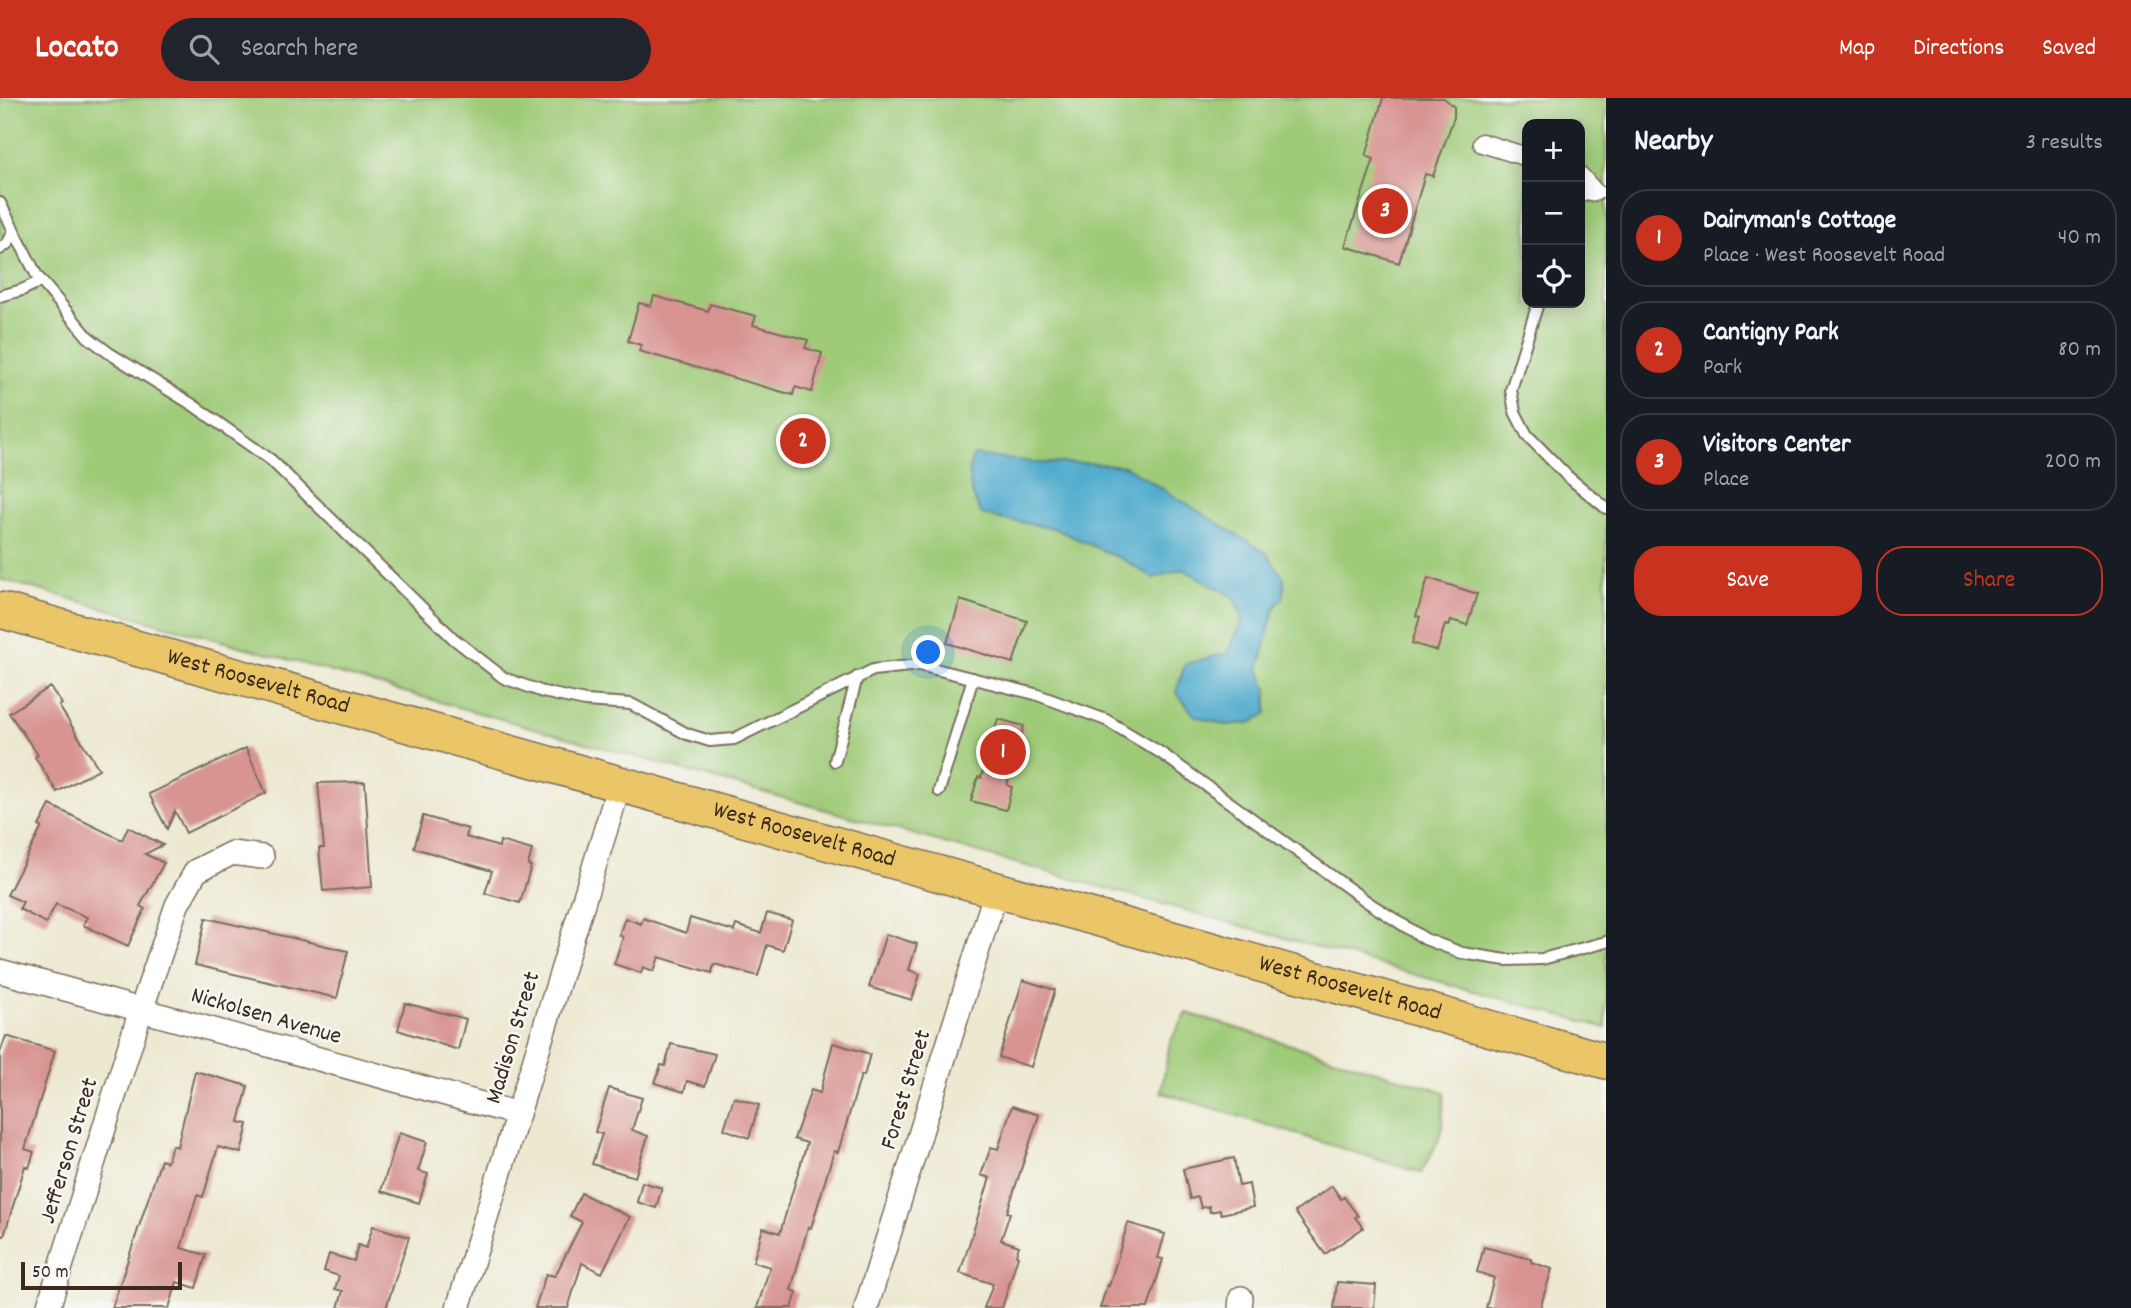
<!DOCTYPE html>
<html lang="en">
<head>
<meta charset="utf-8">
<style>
	:root { --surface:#171b24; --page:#20242c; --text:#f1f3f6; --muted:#9ea1a6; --line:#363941; --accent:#c8321e }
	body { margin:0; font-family:Dekko,sans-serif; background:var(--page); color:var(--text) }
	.controls { position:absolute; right:21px; top:21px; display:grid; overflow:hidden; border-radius:14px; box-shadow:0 4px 18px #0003 }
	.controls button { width:63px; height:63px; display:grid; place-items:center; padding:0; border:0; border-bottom:2px solid var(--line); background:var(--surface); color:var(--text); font:35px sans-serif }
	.scale { position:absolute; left:21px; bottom:18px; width:161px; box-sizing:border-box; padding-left:7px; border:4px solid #3b2a1e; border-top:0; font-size:19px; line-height:24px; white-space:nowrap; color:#3b2a1e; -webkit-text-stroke:5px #f6f6f2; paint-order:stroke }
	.you { position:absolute; left:929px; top:555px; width:24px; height:24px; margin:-18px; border:5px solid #fff; border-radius:50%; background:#1a73e8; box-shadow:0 0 0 10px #1a73e833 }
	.badge { display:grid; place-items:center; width:46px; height:46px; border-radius:50%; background:var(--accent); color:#fff; font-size:23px; font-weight:700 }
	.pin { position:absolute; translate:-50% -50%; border:4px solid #fff; box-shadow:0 2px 7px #0006 }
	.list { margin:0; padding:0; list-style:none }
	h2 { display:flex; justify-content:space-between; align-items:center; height:91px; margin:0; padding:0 28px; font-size:30px }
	h2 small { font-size:23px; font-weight:400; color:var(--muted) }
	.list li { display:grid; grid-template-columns:46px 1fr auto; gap:21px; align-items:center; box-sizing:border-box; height:98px; margin:0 14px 14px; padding:0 14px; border:2px solid var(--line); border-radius:28px }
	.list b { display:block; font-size:26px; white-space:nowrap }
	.list p { margin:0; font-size:23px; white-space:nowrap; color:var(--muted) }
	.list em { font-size:23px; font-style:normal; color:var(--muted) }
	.actions { display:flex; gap:14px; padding:21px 28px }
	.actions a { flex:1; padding:16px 0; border:2px solid var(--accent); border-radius:28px; text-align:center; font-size:24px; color:var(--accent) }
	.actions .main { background:var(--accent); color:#fff }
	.icon { flex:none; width:38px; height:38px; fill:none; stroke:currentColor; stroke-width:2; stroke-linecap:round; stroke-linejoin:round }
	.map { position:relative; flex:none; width:1606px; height:1210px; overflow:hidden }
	header { display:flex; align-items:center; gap:42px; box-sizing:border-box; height:98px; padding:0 35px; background:var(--accent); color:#fff }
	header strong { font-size:33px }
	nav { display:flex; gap:38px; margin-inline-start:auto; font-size:24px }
	.search { width:490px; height:63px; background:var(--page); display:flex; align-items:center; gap:18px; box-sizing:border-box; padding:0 24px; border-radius:38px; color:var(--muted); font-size:26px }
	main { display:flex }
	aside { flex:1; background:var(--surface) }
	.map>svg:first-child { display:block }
</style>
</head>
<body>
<header>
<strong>Locato</strong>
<div class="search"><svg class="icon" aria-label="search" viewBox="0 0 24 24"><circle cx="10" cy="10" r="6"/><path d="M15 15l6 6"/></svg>Search here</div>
<nav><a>Map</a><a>Directions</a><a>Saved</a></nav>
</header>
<main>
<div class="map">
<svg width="1606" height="1210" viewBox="0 0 1606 1210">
	<rect width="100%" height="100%" fill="#f6f6f2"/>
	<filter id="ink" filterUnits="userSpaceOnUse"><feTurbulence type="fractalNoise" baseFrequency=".0143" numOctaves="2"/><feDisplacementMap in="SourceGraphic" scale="14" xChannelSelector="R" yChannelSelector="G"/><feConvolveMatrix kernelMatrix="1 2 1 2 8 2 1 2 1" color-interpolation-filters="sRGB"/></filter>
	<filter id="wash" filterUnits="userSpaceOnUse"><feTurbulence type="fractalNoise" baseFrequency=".00686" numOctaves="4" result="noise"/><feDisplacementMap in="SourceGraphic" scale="28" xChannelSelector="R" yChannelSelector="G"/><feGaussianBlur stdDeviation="1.57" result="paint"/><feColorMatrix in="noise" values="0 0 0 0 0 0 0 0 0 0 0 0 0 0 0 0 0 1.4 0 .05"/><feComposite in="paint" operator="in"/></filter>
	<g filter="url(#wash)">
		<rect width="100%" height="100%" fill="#ede9d1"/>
		<!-- green -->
		<path fill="#9fcb78" stroke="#6d7a4b" stroke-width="2" fill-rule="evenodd" d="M0 0H1606V930L0 481ZM1527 26H1580V205H1527Z
			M1187 915 1445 994 1441 1038 1421 1075 1161 994 1170 944Z"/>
		<!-- water -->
		<path fill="#4fabcd" stroke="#456a76" stroke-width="2" d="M973 357 1041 365H1091L1125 368 1265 454 1284 480V498L1274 511 1259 571 1267 592V615L1251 625 1225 627 1195 618 1176 594 1185 566 1228 555 1243 522 1234 500 1183 471 1153 480 1124 462 1053 430 1001 421 982 416C970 397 966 379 973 357Z"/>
		<g id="blocks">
			<!-- building -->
			<path fill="#d89491" d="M1383 0H1444L1454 9V19L1433 78 1425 76 1399 165 1345 148 1374 61 1366 58Z
				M654 198 708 213 710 206 756 218 753 227 808 242 805 250 822 255 812 294 795 289 793 297 639 253 641 247 628 243 639 205 651 208Z
				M1428 480 1477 496 1467 527 1451 522 1449 528 1445 527 1437 553 1412 545 1420 519 1416 518Z
				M960 502 1027 523 1013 565 947 545Z
				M50 589 62 606 59 608 99 671 57 694 35 659 38 657 9 615Z
				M998 621 1024 628 1007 687 1012 689 1006 712 971 703 978 679 981 680Z
				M246 650 266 695 186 735 175 713 167 731 149 696Z
				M365 684 372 789 323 793 319 750H324L318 685Z
				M50 707 122 742 128 729 163 747 145 756 164 765 140 808 145 811 128 848 83 827 87 819 56 806 46 825 19 811 23 804 7 797 42 729 39 728Z
				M423 718 468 731 466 739 499 749 500 743 532 752 528 767 531 768 520 805 485 795 492 773 414 750Z
				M767 815 792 822 783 852 767 847 758 878 714 866 712 875 659 859 654 873 643 869 641 875 614 866 623 839 619 837 625 820 641 826 643 820 686 835 690 820 734 833 736 827 761 835Z
				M206 820 348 853 337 900 195 867Z
				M886 836 917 846 909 872 920 876 912 902 869 889Z
				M1023 882 1055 892 1031 969 999 959Z
				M405 905 466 921 458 952 398 932Z
				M6 938 55 953 25 1051 34 1054 29 1070 25 1068 4 1138 0 1137V955Z
				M833 945 870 956 864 978 861 977 838 1054 834 1053 811 1130 808 1129 791 1192 797 1194 792 1210H757L770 1169 753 1164 763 1130 780 1135 807 1045 794 1041 811 992 820 995Z
				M671 946 715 956 705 988 687 983 684 994 655 985 661 967 665 968Z
				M195 973 248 988 239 1024 248 1026 241 1055 218 1049 203 1099 197 1097 181 1150 206 1157 196 1190 177 1184 169 1210H112L161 1062 167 1064 172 1047 177 1049Z
				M609 990 642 1000 632 1032 648 1038 635 1079 592 1066 602 1036 595 1034Z
				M734 999 759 1007 749 1040 724 1031Z
				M1012 1008 1039 1017 1007 1114 1010 1115 1001 1142 1019 1148 1016 1157 1018 1158 1002 1210H984L993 1186 960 1175 990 1080 981 1077 991 1049 998 1051Z
				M399 1035 427 1044 418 1073 428 1076 419 1105 381 1093Z
				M1234 1060 1239 1088 1249 1086 1253 1109 1221 1116 1220 1112 1210 1114 1209 1108 1201 1110 1198 1099 1190 1101 1183 1071Z
				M642 1084 662 1090 656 1110 637 1104Z
				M1332 1088 1341 1101 1344 1099 1358 1118 1355 1119 1363 1130 1325 1156 1295 1114Z
				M581 1095 630 1119 602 1175 582 1165 568 1210H535L546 1176 555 1178 582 1124 570 1118Z
				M1128 1125 1165 1136 1158 1160 1163 1161 1148 1210H1100L1107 1187 1109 1188Z
				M373 1128 409 1139 386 1210H338L343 1193 335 1191 339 1178 324 1173 329 1156 354 1163 358 1147 366 1150Z
				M1484 1149 1531 1161V1164L1552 1171 1540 1210H1486L1494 1180 1477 1174Z
				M1337 1184 1376 1187 1374 1210H1334Z"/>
		</g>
	</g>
	<g filter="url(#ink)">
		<use href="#blocks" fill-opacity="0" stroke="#796d5d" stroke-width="2"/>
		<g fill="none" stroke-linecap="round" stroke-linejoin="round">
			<!-- service casing -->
			<g stroke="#796d5d" stroke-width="14">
				<path id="service" d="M1580 99 1594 94 1606 95
					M0 105 37 178 88 239 109 255 193 307 271 362 454 541 504 580 543 594 585 603 631 606 687 636 710 643 734 641 873 572 919 567 1035 596 1106 622 1161 655 1369 805 1425 841 1462 855 1506 862 1542 861 1606 844
					M0 151 8 145 14 132
					M0 198 22 192 41 183
					M1538 205 1511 292 1515 314 1527 337 1567 378 1606 410
					M835 663 857 579
					M939 693 973 580"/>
			</g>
			<!-- pedestrian casing -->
			<g stroke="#796d5d" stroke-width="21">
				<path id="pedestrian" d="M1482 45 1527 59
					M1580 78 1594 94"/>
			</g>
			<!-- minor casing -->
			<g stroke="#796d5d" stroke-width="26">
				<path id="minor" d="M0 873 518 1016
					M48 1210 141 912 177 807 196 773 232 755 262 759
					M458 1210 620 685
					M866 1210 997 790
					M1240 1210 1241 1200"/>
			</g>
			<!-- primary casing -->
			<g stroke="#796d5d" stroke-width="38">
				<g id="primary">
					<path id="s1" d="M0 512 1606 963"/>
				</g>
			</g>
			<!-- service -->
			<use href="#service" stroke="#fff" stroke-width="10"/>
			<!-- pedestrian -->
			<use href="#pedestrian" stroke="#fff" stroke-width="18"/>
			<!-- minor -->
			<use href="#minor" stroke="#fff" stroke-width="23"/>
			<!-- primary -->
			<use href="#primary" stroke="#ebc669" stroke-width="35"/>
		</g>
	</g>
	<g text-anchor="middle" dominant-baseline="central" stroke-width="5" stroke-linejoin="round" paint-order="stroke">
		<!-- street labels -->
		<g font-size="24" fill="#3b2a1e" stroke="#f6f6f2">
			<text stroke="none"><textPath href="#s1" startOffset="268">West Roosevelt Road</textPath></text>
			<text stroke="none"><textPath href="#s1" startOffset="835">West Roosevelt Road</textPath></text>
			<text stroke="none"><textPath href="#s1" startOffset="1402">West Roosevelt Road</textPath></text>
			<text transform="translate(266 919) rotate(16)">Nickolsen Avenue</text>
			<text transform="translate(514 940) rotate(-73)">Madison Street</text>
			<text transform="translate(907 992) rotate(-73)">Forest Street</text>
			<text transform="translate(70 1053) rotate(-73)">Jefferson Street</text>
		</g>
	</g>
</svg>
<div class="controls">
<button>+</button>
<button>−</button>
<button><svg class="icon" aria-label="locate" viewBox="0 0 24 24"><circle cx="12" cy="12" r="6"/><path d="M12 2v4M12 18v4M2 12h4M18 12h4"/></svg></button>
</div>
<div class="scale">50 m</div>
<div class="you"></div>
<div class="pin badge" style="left:1003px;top:654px">1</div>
<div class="pin badge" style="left:803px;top:343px">2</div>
<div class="pin badge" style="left:1385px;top:113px">3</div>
</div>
<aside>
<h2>Nearby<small>3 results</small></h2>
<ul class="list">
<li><span class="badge">1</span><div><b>Dairyman's Cottage</b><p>Place · West Roosevelt Road</p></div><em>40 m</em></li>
<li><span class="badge">2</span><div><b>Cantigny Park</b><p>Park</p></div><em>80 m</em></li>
<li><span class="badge">3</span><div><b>Visitors Center</b><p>Place</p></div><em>200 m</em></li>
</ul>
<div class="actions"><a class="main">Save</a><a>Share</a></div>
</aside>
</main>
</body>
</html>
